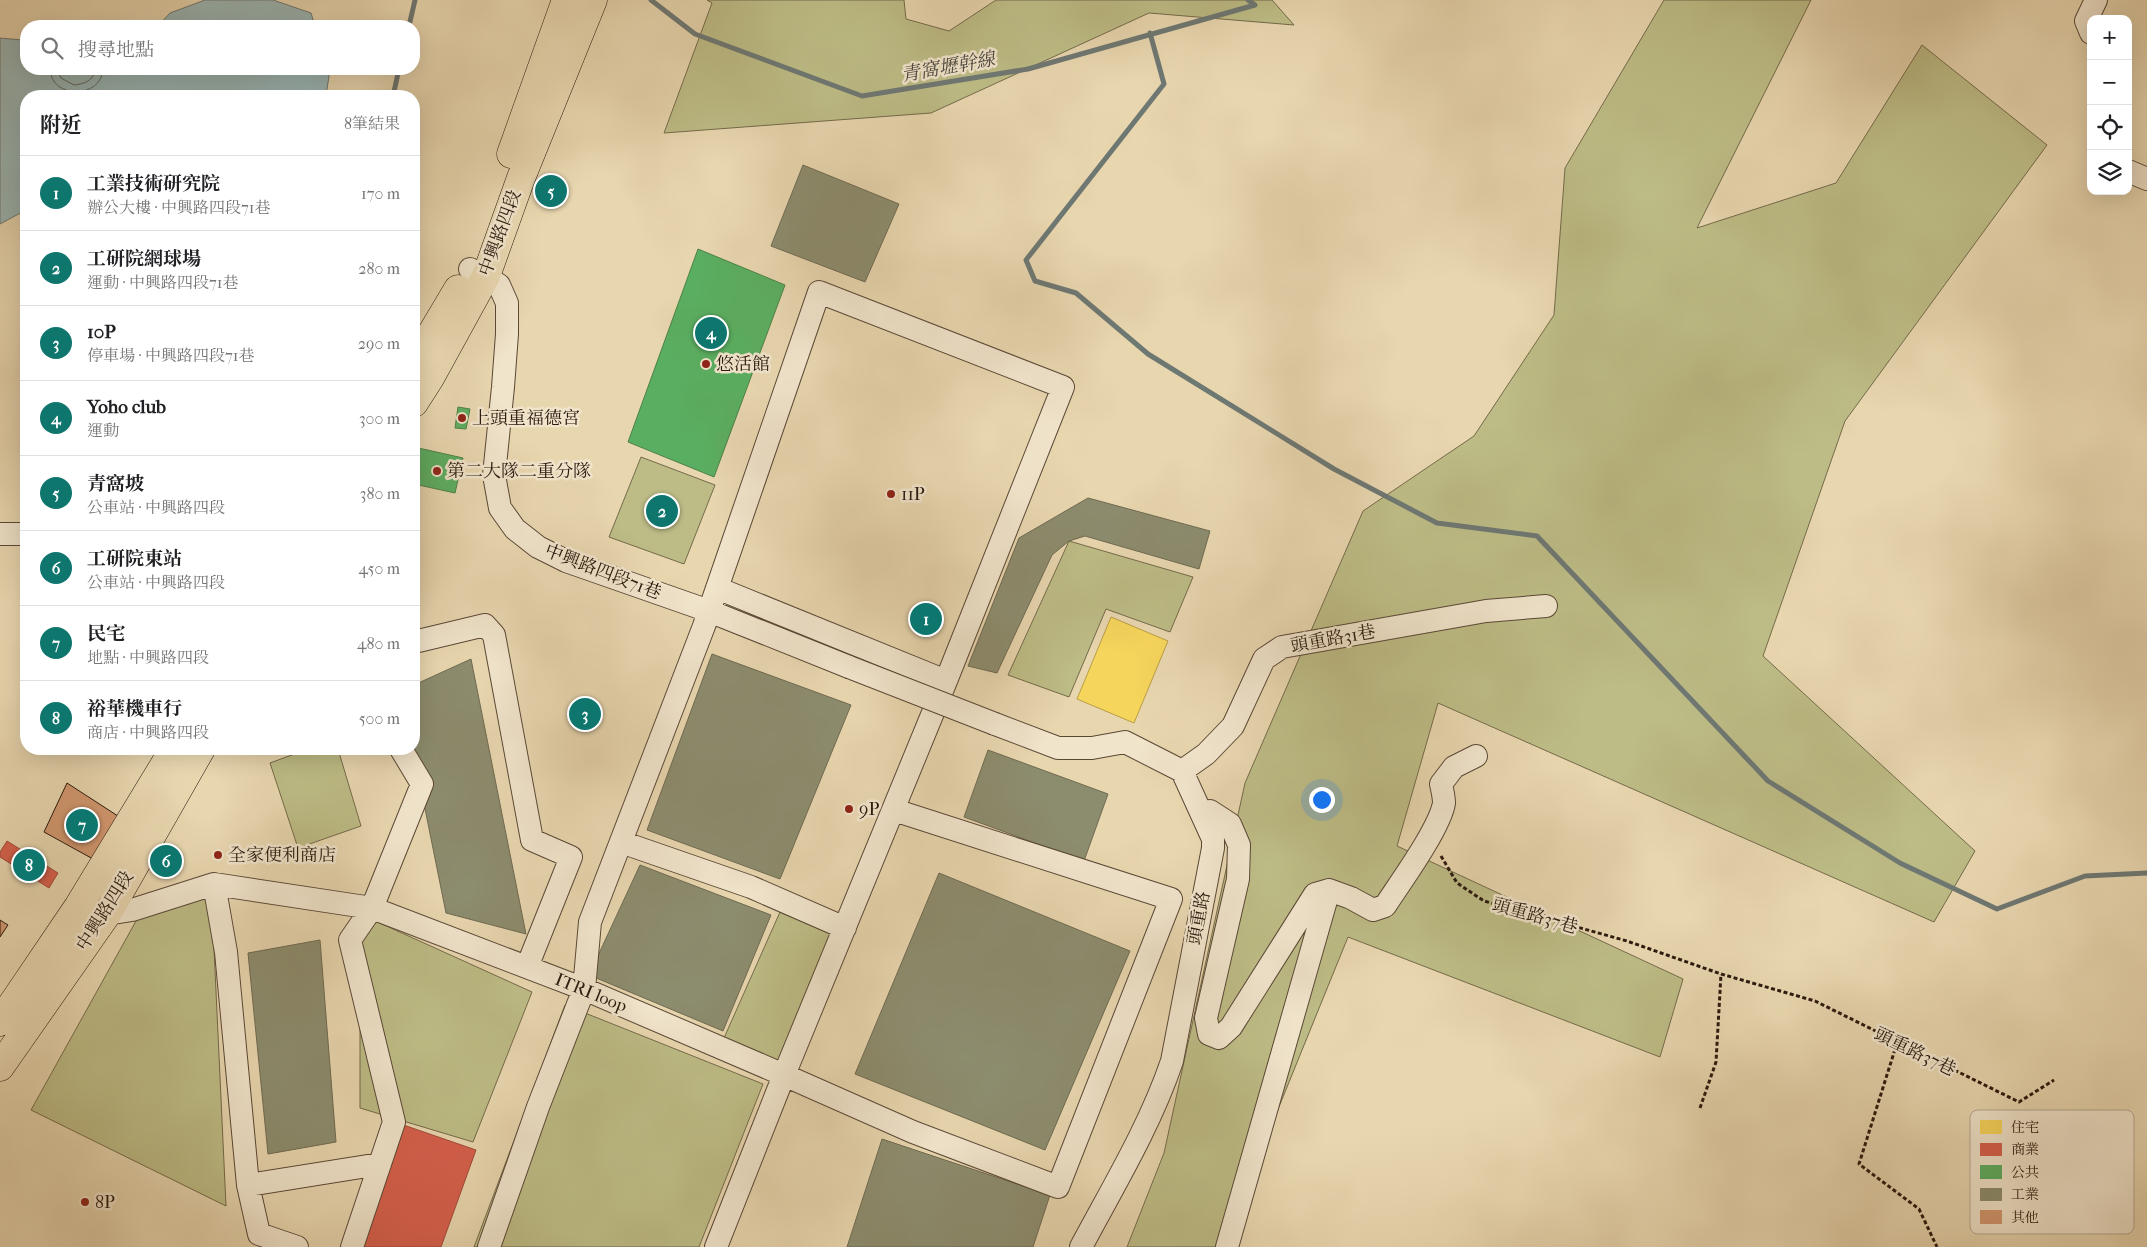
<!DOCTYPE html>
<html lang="zh-TW">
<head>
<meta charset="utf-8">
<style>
	:root { --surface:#fff; --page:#f2f2f2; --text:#202124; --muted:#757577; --line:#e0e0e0; --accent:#0f766e }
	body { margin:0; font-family:"IM FELL French Canon","Noto Serif TC",serif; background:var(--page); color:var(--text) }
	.controls { position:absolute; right:15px; top:15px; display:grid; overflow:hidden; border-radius:10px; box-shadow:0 5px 20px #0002 }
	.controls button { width:45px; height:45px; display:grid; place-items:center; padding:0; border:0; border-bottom:1px solid var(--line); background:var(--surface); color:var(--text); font:25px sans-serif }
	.you { position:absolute; left:1321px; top:799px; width:18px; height:18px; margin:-12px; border:4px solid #fff; border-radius:50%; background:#1a73e8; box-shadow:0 0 0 8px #1a73e833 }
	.badge { display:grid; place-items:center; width:32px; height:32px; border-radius:50%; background:var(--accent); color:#fff; font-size:16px; font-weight:700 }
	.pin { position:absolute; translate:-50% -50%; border:2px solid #fff; box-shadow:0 1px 5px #0006 }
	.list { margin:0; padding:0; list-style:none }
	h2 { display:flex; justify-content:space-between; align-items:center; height:65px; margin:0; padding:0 20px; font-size:21px }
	h2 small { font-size:16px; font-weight:400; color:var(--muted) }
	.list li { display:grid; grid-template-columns:32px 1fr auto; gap:15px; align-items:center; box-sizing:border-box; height:75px; padding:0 20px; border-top:1px solid var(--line) }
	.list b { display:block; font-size:19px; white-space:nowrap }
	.list p { margin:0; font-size:16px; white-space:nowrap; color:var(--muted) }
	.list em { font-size:16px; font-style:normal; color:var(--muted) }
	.icon { flex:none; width:28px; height:28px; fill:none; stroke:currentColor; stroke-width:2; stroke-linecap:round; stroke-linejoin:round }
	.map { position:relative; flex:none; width:2147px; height:1247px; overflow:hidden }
	.search { position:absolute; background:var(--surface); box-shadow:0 5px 20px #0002; left:20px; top:20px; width:400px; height:55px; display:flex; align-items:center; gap:12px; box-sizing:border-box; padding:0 18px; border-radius:20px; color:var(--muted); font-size:19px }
	.panel { position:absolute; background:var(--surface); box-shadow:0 5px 20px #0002; left:20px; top:90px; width:400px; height:665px; border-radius:20px }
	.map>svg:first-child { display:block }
</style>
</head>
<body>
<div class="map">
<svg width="2147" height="1247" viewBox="0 0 2147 1247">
	<rect width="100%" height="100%" fill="#e8d6af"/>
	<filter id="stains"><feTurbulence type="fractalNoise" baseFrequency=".004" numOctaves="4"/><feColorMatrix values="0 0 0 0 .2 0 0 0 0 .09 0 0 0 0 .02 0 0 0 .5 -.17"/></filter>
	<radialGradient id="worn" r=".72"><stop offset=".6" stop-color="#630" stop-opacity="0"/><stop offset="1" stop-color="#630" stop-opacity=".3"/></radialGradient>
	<!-- green -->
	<path fill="#bdbc86" stroke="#746a4a" d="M707 0H904L906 19 949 31 996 0H1272L1294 25 1149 13 931 113 664 133 712 3Z
		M1664 0H1811L1697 228 1836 183 1922 45 2047 145 1845 421 1763 656 1975 851 1934 922 1438 703 1397 846 1683 979 1660 1057 1348 937 1222 1247H1127L1164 1153 1245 783 1363 511 1474 436 1554 315 1565 168Z
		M641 457 715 485 684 564 609 537Z
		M1069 541 1193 577 1170 632 1106 609 1069 697 1008 675Z
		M308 749H338L361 826 298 848 270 763Z
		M211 884 226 1206 31 1110 146 903Z
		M780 912 833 935 782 1062 724 1038Z
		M360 914 532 992 473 1142 360 1108Z
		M565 1005 763 1084 699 1247H474Z"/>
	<!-- water -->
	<path fill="#9bb7b6" stroke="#6e7873" d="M205 0H273L311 13 315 26H158L170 13Z
		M0 38 22 40 26 43V69H66L74 74 91 69H330L326 96H26V210L0 224Z"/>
	<!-- homes -->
	<path fill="#f6d55c" stroke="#b99d45" d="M1111 617 1168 641 1134 723 1077 699Z"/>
	<!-- shops -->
	<path fill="#d6604d" stroke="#a24b3a" d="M7 841 58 873 49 888 0 857V852Z
		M389 1120 476 1150 441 1247H345Z"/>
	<!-- public -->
	<path fill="#5aae61" stroke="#4c8148" d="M698 249 785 285 714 477 628 442Z
		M458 407 470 409 466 429 455 428Z
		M414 447 463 458 455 493 414 484Z"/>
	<!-- industry -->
	<path fill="#8c8c6e" stroke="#6f6a51" d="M803 165 899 204 865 282 771 246Z
		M1088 498 1210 531 1199 569 1085 536 1069 541 1052 555 997 673 968 666 1019 538Z
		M712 654 851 705 780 879 647 830Z
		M471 659 526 934 446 913 413 749 414 685Z
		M988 750 1108 794 1084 861 964 817Z
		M640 865 771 915 723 1031 589 975Z
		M939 873 1130 951 1045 1150 855 1074Z
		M320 940 336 1142 268 1154 248 953Z
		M882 1139 1050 1195 1033 1247H847Z"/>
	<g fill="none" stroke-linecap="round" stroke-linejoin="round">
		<!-- shore -->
		<path stroke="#626862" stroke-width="1" d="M50 69C51 100 102 99 103 69
			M57 69 61 78 74 85C84 84 94 81 95 69"/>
		<!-- stream -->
		<path stroke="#6e7873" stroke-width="5" d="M651 0 695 34 862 96 1028 69 1255 5 1248 0
			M409 26 415 0
			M1150 33 1164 84 1026 260 1035 281 1076 293 1148 354 1334 469 1437 523 1537 536 1768 781 1900 863 1997 909 2085 876 2147 873
			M393 96 399 69"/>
	</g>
	<!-- building -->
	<path fill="#d1976f" stroke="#2a190e" d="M67 783 121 818 93 859 44 832Z
		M0 920 8 925 0 937Z"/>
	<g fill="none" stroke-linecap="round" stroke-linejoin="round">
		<!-- minor casing -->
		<g stroke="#5a4836" stroke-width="24">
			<path id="minor" d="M2091 33 2086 21 2096 0
				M2128 171 2147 179
				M470 269 499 285 507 303V334L503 387 494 475 500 508 515 529 538 547 566 561 709 611 849 667
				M0 534H26
				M717 588 946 681
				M414 642 485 625 494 635 532 840 571 857 527 967
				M995 724 1058 748H1092L1125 742 1182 771 1213 839V848L1172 1061C1150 1126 1113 1187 1081 1247
				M1182 771 1206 754 1233 726 1264 659 1282 647 1486 611 1546 606
				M1210 811 1230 824 1239 845 1238 879 1206 1018 1209 1034 1219 1038 1231 1027 1315 894 1329 890 1351 898 1373 910 1385 906C1400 883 1440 828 1444 803 1444 797 1442 789 1441 784L1454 767 1476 756
				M621 842 751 887 845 928
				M214 884 226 952 248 1185 259 1234 297 1247
				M94 911 107 914 132 910 214 884 372 908 584 989 784 1075 716 1247
				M248 1185 380 1164
				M352 1247 394 1122 350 940 372 908 422 784 401 749
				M489 1247 538 1107 584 989 590 922 704 626 819 292 1063 387 946 681 784 1075 913 1132 1058 1187 1171 899 894 810
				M1227 1247 1329 890"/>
		</g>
		<!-- major casing -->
		<g stroke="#2a190e" stroke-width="29">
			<path id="major" d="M511 154 566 0
				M414 363 458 289
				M414 403 430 378 486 276 521 178 593 0
				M0 1022 78 907 174 749
				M0 1067 107 914 201 749"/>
		</g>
		<!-- path -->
		<path stroke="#2a190e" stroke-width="3" stroke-dasharray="4 2.5" stroke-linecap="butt" d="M1441 856 1457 883 1484 901 1627 941 1721 974 1815 1001 2019 1102 2054 1080
			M1897 1043 1859 1164 1919 1209 1937 1247
			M1700 1108 1716 1062 1721 974"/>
		<!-- minor -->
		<use href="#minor" stroke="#f0e4cb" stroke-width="22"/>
		<!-- major -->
		<use href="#major" stroke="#e8d6af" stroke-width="28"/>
		<!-- minor-bridge casing -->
		<g stroke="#5a4836" stroke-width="24" stroke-linecap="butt">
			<path id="minor-bridge" d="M849 667 995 724"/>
		</g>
		<!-- minor-bridge -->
		<use href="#minor-bridge" stroke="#f0e4cb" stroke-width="22"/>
	</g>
	<!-- markers -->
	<g fill="#8f2418" stroke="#f0e4cb" stroke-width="2">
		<circle cx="706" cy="364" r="5"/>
		<circle cx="462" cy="418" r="5"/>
		<circle cx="437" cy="471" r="5"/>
		<circle cx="891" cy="494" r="5"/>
		<circle cx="849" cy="809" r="5"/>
		<circle cx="218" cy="855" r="5"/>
		<circle cx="85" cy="1202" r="5"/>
	</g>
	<g text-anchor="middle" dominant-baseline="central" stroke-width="5" stroke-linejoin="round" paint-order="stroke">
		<!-- street labels -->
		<g font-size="18" fill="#2a190e" stroke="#f0e4cb">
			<text transform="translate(500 233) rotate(-70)">中興路四段</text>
			<text transform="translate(603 572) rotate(21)">中興路四段71巷</text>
			<text transform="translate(1333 639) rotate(-10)">頭重路31巷</text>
			<text transform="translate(105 911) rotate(-58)">中興路四段</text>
			<text transform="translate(1535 916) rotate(16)">頭重路37巷</text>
			<text transform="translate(1199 918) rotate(-79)">頭重路</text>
			<text transform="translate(591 993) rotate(22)">ITRI loop</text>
			<text transform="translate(1915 1052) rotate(26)">頭重路37巷</text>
		</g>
		<!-- poi labels -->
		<g font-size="18" fill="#2a190e" stroke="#f0e4cb" text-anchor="start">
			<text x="716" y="364">悠活館</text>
			<text x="472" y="418">上頭重福德宮</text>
			<text x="447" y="471">第二大隊二重分隊</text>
			<text x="901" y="494">11P</text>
			<text x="859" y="809">9P</text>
			<text x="228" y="855">全家便利商店</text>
			<text x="95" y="1202">8P</text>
		</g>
		<!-- water labels -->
		<g font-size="19" font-style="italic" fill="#4c4840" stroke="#f0e4cb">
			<text transform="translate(948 67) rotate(-10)">青窩壢幹線</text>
		</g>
	</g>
	<!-- legend -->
	<rect x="1970" y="1110" width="164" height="124" rx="8" fill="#f0e4cb" stroke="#b5a792" stroke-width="1"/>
	<rect x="1980" y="1120" width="22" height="14" fill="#f6d55c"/>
	<rect x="1980" y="1143" width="22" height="13" fill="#d6604d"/>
	<rect x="1980" y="1165" width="22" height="14" fill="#5aae61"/>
	<rect x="1980" y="1188" width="22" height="13" fill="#8c8c6e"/>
	<rect x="1980" y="1210" width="22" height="14" fill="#d1976f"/>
	<g font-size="14" fill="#2a190e">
		<text x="2011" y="1132">住宅</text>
		<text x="2011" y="1154">商業</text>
		<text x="2011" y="1177">公共</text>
		<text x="2011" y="1199">工業</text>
		<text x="2011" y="1222">其他</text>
	</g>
	<rect width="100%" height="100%" filter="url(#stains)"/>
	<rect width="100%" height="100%" fill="url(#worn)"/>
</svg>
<div class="controls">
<button>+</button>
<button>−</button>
<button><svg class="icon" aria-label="locate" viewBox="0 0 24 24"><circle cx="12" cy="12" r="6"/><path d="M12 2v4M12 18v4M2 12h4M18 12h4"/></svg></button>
<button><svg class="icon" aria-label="layers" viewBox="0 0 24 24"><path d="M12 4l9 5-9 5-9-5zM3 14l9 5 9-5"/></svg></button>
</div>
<div class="you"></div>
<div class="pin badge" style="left:926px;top:619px">1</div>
<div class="pin badge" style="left:662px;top:511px">2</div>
<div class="pin badge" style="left:585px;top:714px">3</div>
<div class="pin badge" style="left:711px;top:333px">4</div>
<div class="pin badge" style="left:551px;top:191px">5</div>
<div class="pin badge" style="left:166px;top:861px">6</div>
<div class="pin badge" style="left:82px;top:825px">7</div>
<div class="pin badge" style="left:29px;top:865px">8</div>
<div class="search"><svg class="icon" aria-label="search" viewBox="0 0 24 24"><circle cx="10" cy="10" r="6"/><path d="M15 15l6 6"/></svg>搜尋地點</div>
<section class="panel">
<h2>附近<small>8筆結果</small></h2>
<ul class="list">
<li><span class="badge">1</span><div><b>工業技術研究院</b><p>辦公大樓 · 中興路四段71巷</p></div><em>170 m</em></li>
<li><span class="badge">2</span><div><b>工研院網球場</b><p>運動 · 中興路四段71巷</p></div><em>280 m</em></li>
<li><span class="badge">3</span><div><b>10P</b><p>停車場 · 中興路四段71巷</p></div><em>290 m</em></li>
<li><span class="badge">4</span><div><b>Yoho club</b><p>運動</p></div><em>300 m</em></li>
<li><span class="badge">5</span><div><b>青窩坡</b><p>公車站 · 中興路四段</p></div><em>380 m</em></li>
<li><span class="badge">6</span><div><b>工研院東站</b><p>公車站 · 中興路四段</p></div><em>450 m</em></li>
<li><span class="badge">7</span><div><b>民宅</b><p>地點 · 中興路四段</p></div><em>480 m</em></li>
<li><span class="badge">8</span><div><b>裕華機車行</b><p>商店 · 中興路四段</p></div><em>500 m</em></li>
</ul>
</section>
</div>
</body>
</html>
